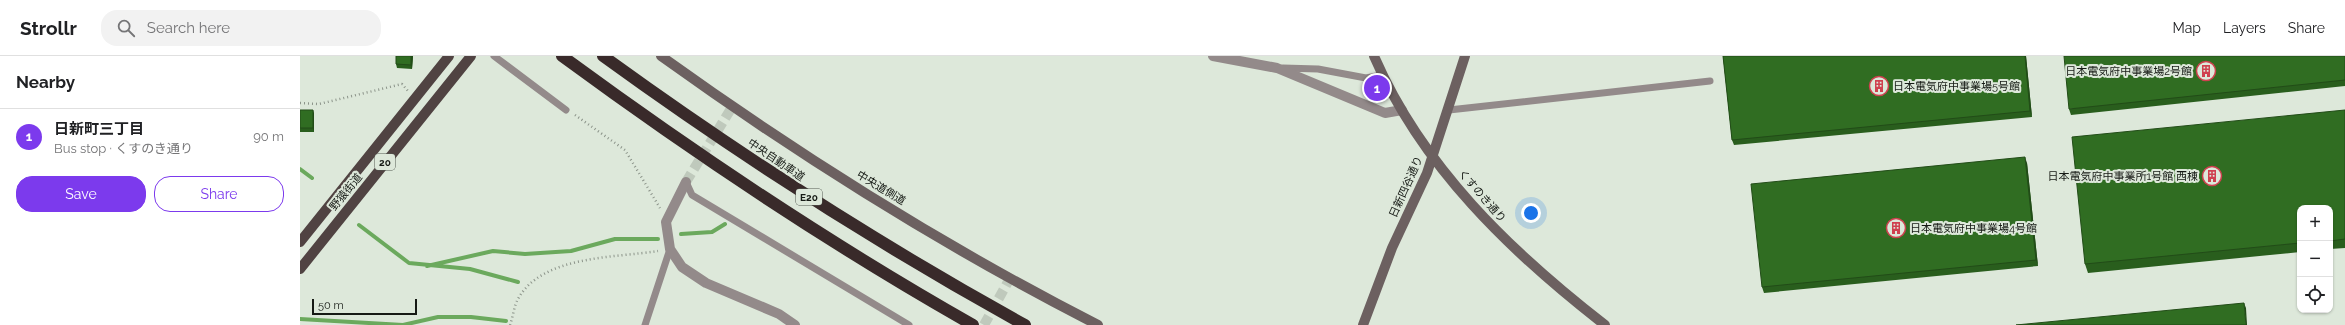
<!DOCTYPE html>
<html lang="en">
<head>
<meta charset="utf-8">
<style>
	:root { --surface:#fff; --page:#f2f2f2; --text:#202124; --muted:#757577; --line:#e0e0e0; --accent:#7c3aed }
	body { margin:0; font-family:Raleway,"Noto Sans JP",sans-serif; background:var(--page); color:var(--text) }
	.controls { position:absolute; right:12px; bottom:12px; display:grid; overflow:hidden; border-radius:8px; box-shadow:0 1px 3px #0004 }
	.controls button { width:36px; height:36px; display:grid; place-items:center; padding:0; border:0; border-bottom:1px solid var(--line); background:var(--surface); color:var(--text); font:20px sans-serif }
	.scale { position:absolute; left:12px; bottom:10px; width:105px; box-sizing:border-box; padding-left:4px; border:2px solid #161a15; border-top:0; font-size:11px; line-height:14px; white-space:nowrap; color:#161a15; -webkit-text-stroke:3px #dde8da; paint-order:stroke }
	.you { position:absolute; left:1231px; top:157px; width:14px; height:14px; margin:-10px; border:3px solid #fff; border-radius:50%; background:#1a73e8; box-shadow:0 0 0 6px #1a73e833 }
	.badge { display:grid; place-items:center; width:26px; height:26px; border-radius:50%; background:var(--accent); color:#fff; font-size:13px; font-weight:700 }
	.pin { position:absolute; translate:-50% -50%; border:2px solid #fff; box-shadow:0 1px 4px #0006 }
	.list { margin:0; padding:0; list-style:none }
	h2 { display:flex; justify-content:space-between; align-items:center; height:52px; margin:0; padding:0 16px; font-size:17px }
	h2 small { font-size:13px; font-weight:400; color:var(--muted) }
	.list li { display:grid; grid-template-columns:26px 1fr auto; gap:12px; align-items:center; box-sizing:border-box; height:56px; padding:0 16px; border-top:1px solid var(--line) }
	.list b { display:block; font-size:15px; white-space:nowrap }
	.list p { margin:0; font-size:13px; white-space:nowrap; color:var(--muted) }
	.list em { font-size:13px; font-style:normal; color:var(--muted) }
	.actions { display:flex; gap:8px; padding:12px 16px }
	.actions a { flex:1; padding:9px 0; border:1px solid var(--accent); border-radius:16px; text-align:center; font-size:14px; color:var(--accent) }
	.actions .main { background:var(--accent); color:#fff }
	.icon { flex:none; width:22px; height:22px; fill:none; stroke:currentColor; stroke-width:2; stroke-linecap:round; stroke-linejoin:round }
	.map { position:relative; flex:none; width:2045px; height:269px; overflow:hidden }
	header { display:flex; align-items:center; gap:24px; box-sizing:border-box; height:56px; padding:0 20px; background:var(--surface); border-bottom:1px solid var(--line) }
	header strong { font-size:19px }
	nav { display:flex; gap:22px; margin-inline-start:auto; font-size:14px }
	.search { width:280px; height:36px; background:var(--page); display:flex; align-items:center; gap:10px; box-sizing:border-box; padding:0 14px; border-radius:16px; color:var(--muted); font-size:15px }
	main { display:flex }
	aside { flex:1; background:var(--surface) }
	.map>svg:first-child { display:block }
</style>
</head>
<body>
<header>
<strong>Strollr</strong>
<div class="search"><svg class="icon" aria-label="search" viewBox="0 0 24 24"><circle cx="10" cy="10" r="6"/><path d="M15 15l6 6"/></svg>Search here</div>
<nav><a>Map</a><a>Layers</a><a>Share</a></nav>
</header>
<main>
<aside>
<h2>Nearby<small></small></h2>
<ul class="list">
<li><span class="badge">1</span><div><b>日新町三丁目</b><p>Bus stop · くすのき通り</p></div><em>90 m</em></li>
</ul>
<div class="actions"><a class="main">Save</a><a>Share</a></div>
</aside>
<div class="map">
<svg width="2045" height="269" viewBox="0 0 2045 269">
	<rect width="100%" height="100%" fill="#dde8da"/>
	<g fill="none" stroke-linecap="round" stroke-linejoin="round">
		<!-- stream -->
		<path stroke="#6ba95d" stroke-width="4" d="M0 113 12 122
			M59 169 109 207 170 213 218 226
			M381 178 412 176 425 168
			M127 210 193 195 225 198 271 195 315 183H358
			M0 263 103 269 138 261H171L206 265"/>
		<!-- street-tunnel -->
		<path stroke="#bfc9bc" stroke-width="10" stroke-dasharray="10 5" stroke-linecap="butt" d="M386 126 432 51
			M684 269 709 224"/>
		<!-- path -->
		<path stroke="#8c948a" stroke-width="2.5" stroke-dasharray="1 3" stroke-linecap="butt" d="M0 47 19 48 102 28 108 35
			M275 59 325 94 360 152
			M210 269C213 261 214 250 218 243 242 199 315 202 358 195"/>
		<!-- lane -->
		<path stroke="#938a8a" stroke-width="7" d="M194 0 266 54
			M983 12 1018 13 1066 22 1082 19
			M1149 54 1410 25
			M386 126 392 139 609 269
			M345 269 370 193"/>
		<!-- street -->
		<path stroke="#938a8a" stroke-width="10" d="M913 0 977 12 1085 57 1102 54
			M386 126 366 166 370 193 382 211 406 227 479 258 495 269"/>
		<!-- secondary -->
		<path stroke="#6c6060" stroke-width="10" d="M361 0C500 100 645 191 798 269
			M1074 0C1122 111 1211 196 1305 269
			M1063 269 1092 192 1127 117 1165 0"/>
		<!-- primary -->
		<path stroke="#504342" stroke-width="10" d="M0 186 149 0
			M0 213 171 0"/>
		<!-- highway-bridge -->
		<path stroke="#392a2a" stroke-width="12" d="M262 0C394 97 530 188 673 269
			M303 0C438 98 578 188 725 269"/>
	</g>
	<!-- wall -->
	<path fill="#295e1d" d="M96 0H113L112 13 97 12 96 8Z
		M1423 0H1726L1732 61 1434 89 1432 84Z
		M2045 0V30L1771 59 1769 53Z
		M0 54H13L14 58V76H0Z
		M2045 54V192L2030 193V152H2000V196L1788 217 1785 208Z
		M1727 107 1738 210 1464 237 1462 231Z"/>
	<!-- shaded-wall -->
	<path fill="#224c18" d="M111 0H113L112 13 111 9Z
		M1725 0H1726L1732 61 1730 55Z
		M13 54 14 58V76L13 72Z
		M1725 101 1727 107 1738 210 1736 204Z
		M1944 247 1946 252 1947 269H1946Z"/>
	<!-- building -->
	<path fill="#306d22" stroke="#224c18" d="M96 0H111V9L96 8Z
		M1423 0H1725L1730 55 1432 84Z
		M1764 0H2045V24L1769 53Z
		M0 54H13V72H0Z
		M2045 54V183L2030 185V152H2000V187L1785 208 1772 81Z
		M1725 101 1736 204 1462 231 1451 128Z
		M1944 247 1946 269H1716Z"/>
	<!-- icons -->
	<defs>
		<g id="building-ring" transform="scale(1)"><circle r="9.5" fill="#dde8da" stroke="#d0404f" stroke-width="1.5"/><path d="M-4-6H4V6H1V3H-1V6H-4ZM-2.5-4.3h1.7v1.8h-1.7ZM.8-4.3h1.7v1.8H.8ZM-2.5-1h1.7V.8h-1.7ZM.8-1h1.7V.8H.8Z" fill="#d0404f"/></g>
	</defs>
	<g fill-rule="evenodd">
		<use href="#building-ring" x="1906" y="15"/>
		<use href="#building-ring" x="1579" y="30"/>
		<use href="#building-ring" x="1912" y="120"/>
		<use href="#building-ring" x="1596" y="172"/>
	</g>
	<g text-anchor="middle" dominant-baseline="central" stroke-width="4" stroke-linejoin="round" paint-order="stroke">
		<!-- shield labels -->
		<g fill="#dde8da" stroke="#525850" stroke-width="1">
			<rect x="75" y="98" width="20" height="16" rx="3"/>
			<rect x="496" y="133" width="26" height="16" rx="3"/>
		</g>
		<g font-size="10" font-weight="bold" fill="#161a15">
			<text x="85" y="106">20</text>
			<text x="509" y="141">E20</text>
		</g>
		<!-- poi labels -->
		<g font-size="11" fill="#161a15" stroke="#dde8da" text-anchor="end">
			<text x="1892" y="15">日本電気府中事業場2号館</text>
			<text x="1593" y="30" text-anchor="start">日本電気府中事業場5号館</text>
			<text x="1898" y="120">日本電気府中事業所1号館 西棟</text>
			<text x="1610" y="172" text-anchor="start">日本電気府中事業場4号館</text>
		</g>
		<!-- street labels -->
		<g font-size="11" fill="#161a15" stroke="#dde8da">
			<text transform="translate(476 104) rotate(34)">中央自動車道</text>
			<text transform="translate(1106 131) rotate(-66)">日新四谷通り</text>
			<text transform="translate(581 132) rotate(31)">中央道側道</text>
			<text transform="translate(46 136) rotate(-51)">野猿街道</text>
			<text transform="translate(1182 140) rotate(49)">くすのき通り</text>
		</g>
	</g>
</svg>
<div class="controls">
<button>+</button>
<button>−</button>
<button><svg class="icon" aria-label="locate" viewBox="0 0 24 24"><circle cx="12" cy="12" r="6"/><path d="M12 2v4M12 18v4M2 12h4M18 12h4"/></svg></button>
</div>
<div class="scale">50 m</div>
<div class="you"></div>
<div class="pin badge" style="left:1077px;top:32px">1</div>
</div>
</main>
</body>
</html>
